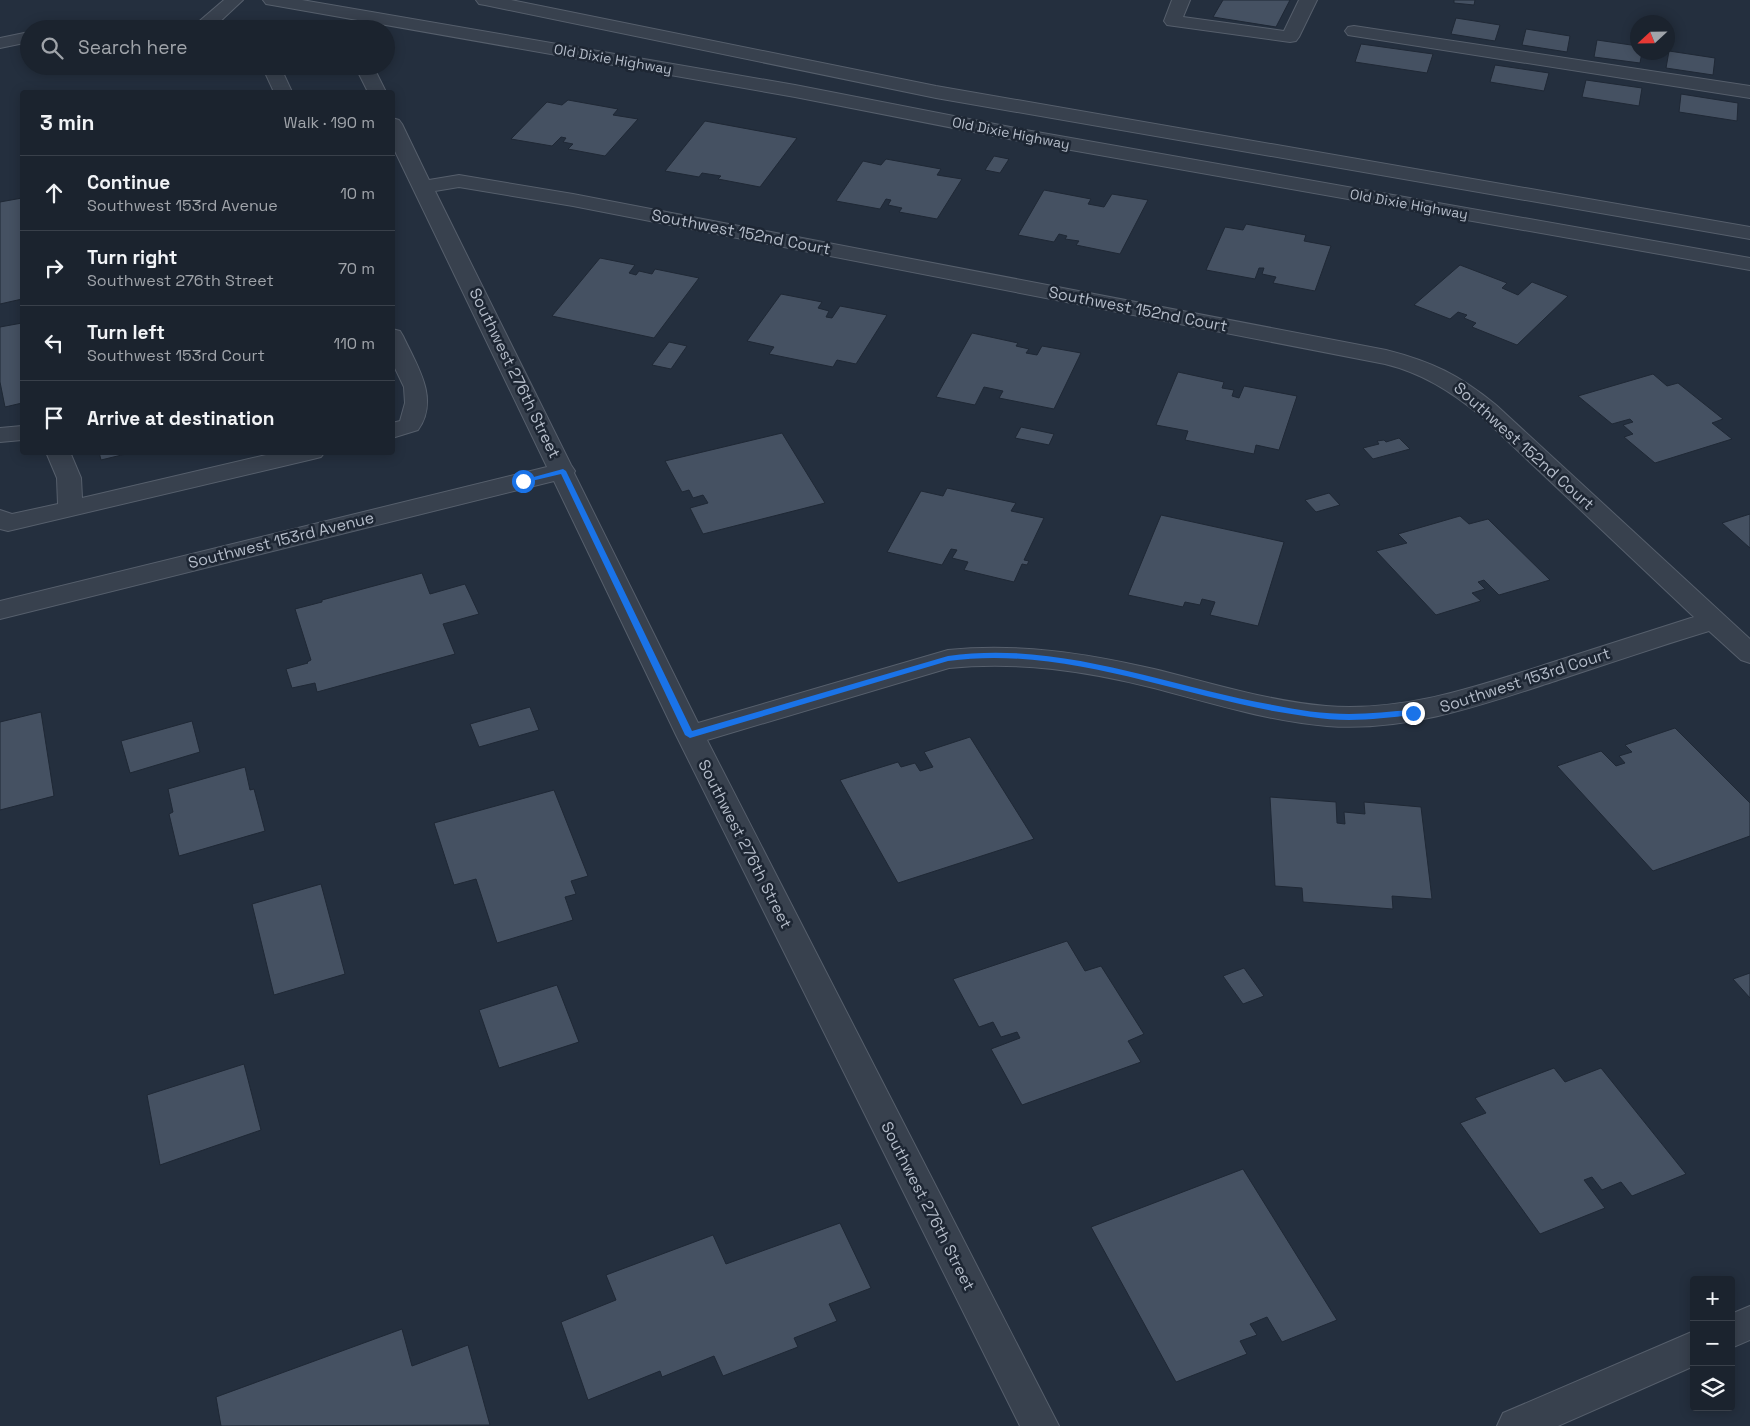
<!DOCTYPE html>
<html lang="en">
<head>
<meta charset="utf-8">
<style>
	:root { --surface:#1b232e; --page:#242b36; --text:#f1f3f6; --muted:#a0a4aa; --line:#39404a }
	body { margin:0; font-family:"Space Grotesk",sans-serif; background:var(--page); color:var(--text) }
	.controls { position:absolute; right:15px; bottom:15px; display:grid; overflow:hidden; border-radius:5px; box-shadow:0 2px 12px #0003 }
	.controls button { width:45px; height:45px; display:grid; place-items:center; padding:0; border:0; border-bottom:1px solid var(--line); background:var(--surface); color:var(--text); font:25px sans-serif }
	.compass { position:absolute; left:1630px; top:15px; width:45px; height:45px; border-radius:50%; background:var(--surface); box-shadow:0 2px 12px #0003; rotate:248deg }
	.stop { position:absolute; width:15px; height:15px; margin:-11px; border:4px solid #1a73e8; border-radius:50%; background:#fff }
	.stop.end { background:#1a73e8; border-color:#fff; box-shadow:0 1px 5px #0008 }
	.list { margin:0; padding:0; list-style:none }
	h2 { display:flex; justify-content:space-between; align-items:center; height:65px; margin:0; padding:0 20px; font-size:21px }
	h2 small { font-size:16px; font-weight:400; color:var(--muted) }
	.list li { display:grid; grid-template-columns:32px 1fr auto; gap:15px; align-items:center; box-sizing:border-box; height:75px; padding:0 20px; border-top:1px solid var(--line) }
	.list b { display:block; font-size:19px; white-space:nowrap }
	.list p { margin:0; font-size:16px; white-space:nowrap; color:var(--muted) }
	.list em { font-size:16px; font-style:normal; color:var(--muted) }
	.icon { flex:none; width:28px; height:28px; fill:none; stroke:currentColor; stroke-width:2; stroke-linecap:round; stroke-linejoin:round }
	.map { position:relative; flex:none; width:1750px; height:1426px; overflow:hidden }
	.search { position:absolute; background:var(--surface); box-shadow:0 2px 12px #0003; left:20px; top:20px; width:375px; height:55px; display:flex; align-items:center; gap:12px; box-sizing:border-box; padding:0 18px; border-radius:28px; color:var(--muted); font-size:19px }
	.panel { position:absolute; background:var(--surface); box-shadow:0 2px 12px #0003; left:20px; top:90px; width:375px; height:365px; border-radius:5px }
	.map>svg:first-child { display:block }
</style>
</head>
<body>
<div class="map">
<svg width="1750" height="1426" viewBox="0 0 1750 1426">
	<rect width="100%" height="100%" fill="#242f3e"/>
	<!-- building -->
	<path fill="#455162" stroke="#1f2835" d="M1223 0H1290L1276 27 1213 17Z
		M1454 0H1475L1474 5 1454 3Z
		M1456 18 1500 25 1495 41 1451 34Z
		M1526 29 1570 36 1567 52 1522 45Z
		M1597 40 1638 46V52H1642L1640 63 1594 57Z
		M1361 44 1433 54 1427 73 1355 62Z
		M1669 51 1715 58 1713 75 1666 68Z
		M1495 65 1549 73 1544 91 1490 82Z
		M1586 80 1642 88 1639 106 1582 97Z
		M1681 94 1738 103 1737 121 1679 112Z
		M568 100 618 109 613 115 638 119 605 156 568 149 573 144 563 142 566 138 561 137 552 146 511 139 547 102 562 105Z
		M705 121 797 138 760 187 718 179 721 176 702 173 699 177 665 171Z
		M994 156 1009 159 1000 173 985 170Z
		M886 159 941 169 937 175 962 179 937 219 899 212 902 208 888 205 891 200 886 199 880 209 836 201 863 161 881 165Z
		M1044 190 1091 199 1088 204 1104 207 1112 194 1148 200 1120 254 1076 245 1079 241 1065 239 1067 236 1059 234 1054 242 1018 235Z
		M22 198V299L0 304V202Z
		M1246 224 1306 235 1304 241 1331 246 1315 291 1273 283 1276 277 1262 274 1264 268H1259L1255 279 1206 270 1225 227 1243 230Z
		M600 258 635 265 629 273 636 275 639 271 652 274 655 269 699 278 654 338 552 316Z
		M1460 265 1507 283 1502 288 1518 295 1532 282 1568 296 1517 345 1472 327 1476 323 1464 318 1467 315 1458 312 1450 319 1414 305Z
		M781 294 822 302 818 308 829 311 826 317 832 318 840 306 887 315 856 364 837 360 833 367 769 354 774 347 747 341Z
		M22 323V403L5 407 0 382V327Z
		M972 333 1018 343 1016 346 1029 349 1026 353 1037 355 1042 346 1081 353 1054 409 999 398 1003 391 984 387 975 405 936 397Z
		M669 342 687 346 671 369 652 365Z
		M1178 372 1224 382 1222 388 1234 390 1232 396 1239 398 1244 386 1297 396 1279 450 1256 445 1254 454 1185 440 1188 431 1156 425Z
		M1653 374 1667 386 1678 383 1723 419 1712 423 1732 439 1655 463 1624 437 1633 434 1623 425 1633 422 1630 419 1612 424 1578 396Z
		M1021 427 1054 434 1049 445 1015 438Z
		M782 433 825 503 703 534 690 508 708 503 703 495 693 498 689 490 682 492 665 461Z
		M1399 438 1410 449 1373 459 1363 448 1379 444 1377 441 1384 440 1386 442Z
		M99 452H134L101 460Z
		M947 488 1016 503 1011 511 1044 518 1024 560 1029 561 1027 565 1022 564 1014 582 964 570 968 562 952 558 957 550 951 549 942 565 887 552 921 491 943 496Z
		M1329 493 1340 505 1316 512 1305 500Z
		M1750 514V548L1722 523Z
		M1161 515 1284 542 1258 626 1210 615 1215 602 1202 599 1200 605 1185 602 1183 607 1128 595Z
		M1460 516 1469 524 1488 519 1550 580 1499 595 1484 580 1478 582 1485 589 1472 593 1481 601 1436 615 1376 551 1407 543 1398 534Z
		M422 573 430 594 465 584 479 614 443 624 455 654 317 692 315 683 292 688 286 669 308 663 307 662 311 660 295 609 322 602V600Z
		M530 707 539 730 479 747 470 724Z
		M41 712 54 796 0 810V722Z
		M192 721 200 752 130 773 121 741Z
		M1675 728 1750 803V836L1653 871 1557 766 1601 751 1616 766 1625 763 1619 756 1632 752 1625 745Z
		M970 737 1034 839 898 883 840 780 898 762 901 767 915 763 920 771 933 767 924 752Z
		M245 767 250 790 254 789 265 831 179 856 169 814 173 812 168 789Z
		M554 790 588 876 571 881 576 894 565 897 573 920 497 943 476 879 454 885 434 823Z
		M1270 797 1336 802 1337 823 1345 824 1344 812 1365 814 1364 802 1421 807 1432 899 1392 896 1393 909 1303 902 1302 888 1275 886Z
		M321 884 345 974 274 995 252 904Z
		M1067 941 1085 971 1101 966 1144 1034 1128 1041 1141 1062 1022 1105 991 1049 1020 1038 1017 1032 1001 1037 993 1022 979 1027 953 979Z
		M1244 968 1264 996 1243 1004 1223 976Z
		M1750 973V998L1733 979Z
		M557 985 579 1042 499 1068 479 1010Z
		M244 1064 261 1130 160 1165 147 1095Z
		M1554 1068 1565 1082 1601 1068 1686 1174 1632 1196 1621 1182 1602 1190 1592 1177 1584 1180 1605 1208 1540 1234 1460 1123 1486 1113 1475 1098Z
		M1243 1169 1337 1320 1282 1342 1267 1317 1250 1324 1257 1335 1240 1341 1247 1354 1176 1382 1091 1227Z
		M840 1223 871 1288 829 1304 837 1321 794 1338 798 1347 723 1376 714 1356 662 1377 660 1371 588 1400 561 1322 616 1300 606 1275 713 1235 726 1264Z
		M402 1329 412 1366 468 1345 490 1425 221 1426 216 1397Z"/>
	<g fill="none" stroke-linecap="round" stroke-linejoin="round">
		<!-- minor casing -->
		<g stroke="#565f6c" stroke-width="2">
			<path id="minor" d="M224 0H243L212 29H194L196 24Z
				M263 0H302L795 85 1020 129 1750 258V270L1020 141 795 97 272 5 266 4Z
				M476 0H511L936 86 1750 227V239L936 98 485 5 479 4Z
				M1172 0H1190L1183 17 1284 31 1299 0H1317L1299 37 1296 41 1290 42 1167 25 1164 21Z
				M1354 26 1750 86V98L1348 35 1345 31 1348 27Z
				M29 32V42L0 48V38Z
				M262 66H280L292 92H274Z
				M355 66H373L386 92H368Z
				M392 118 399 120 402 124 429 180 459 175 573 194 1386 350C1433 362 1459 375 1496 405L1750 639V663L1741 660 1709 631C1656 647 1604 665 1552 682 1479 706 1405 732 1327 726 1268 721 1211 703 1154 688 1086 671 1019 661 949 668L707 740 1059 1426H1020L676 735 554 481 0 619V601L547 467 392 145ZM459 187 573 206 1385 364C1422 373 1450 391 1480 415L1694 617C1644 633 1594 649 1544 665 1473 688 1402 712 1326 706 1268 701 1211 683 1154 669 1085 653 1018 643 948 650L698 723 574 473 575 471 571 465 435 191Z
				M392 329 400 331 403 336C417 366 440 399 418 430L392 438V423L400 421 405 403 404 387 392 362Z
				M22 426V440L0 442V428Z
				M46 452H70L81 478 82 498 279 452H325L321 457 313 459 8 531 0 529V510L12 514 58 504 57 478Z
				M1750 1306V1340L1731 1348V1314Z
				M1694 1331V1366L1558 1426H1497L1503 1413Z"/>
		</g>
		<!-- minor -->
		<use href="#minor" fill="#38414e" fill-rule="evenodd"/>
	</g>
	<!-- route -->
	<path fill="#1a73e8" d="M563 469 566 471 692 731 948 656C1059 640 1165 686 1273 705 1297 710 1324 714 1349 714 1370 714 1392 711 1413 710L1417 713 1413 715C1392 717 1370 720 1349 720 1324 720 1297 715 1273 711 1165 691 1059 646 948 661L690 738 685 735 561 474 523 483 519 481Z"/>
	<g text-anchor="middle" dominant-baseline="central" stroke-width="5" stroke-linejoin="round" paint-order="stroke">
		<!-- far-street labels -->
		<g font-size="14" fill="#b4bcc9" stroke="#1d2633">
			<text transform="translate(613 59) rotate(10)">Old Dixie Highway</text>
			<text transform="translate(1011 133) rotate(11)">Old Dixie Highway</text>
			<text transform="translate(1409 204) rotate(10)">Old Dixie Highway</text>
		</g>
		<!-- street labels -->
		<g font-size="16" fill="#b4bcc9" stroke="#1d2633">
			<text transform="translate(741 232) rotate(11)">Southwest 152nd Court</text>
			<text transform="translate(1138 309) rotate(11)">Southwest 152nd Court</text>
			<text transform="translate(515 373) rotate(64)">Southwest 276th Street</text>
			<text transform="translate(1524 446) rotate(42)">Southwest 152nd Court</text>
			<text transform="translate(281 540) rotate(-14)">Southwest 153rd Avenue</text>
			<text transform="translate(1525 680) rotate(-18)">Southwest 153rd Court</text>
			<text transform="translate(745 844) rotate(63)">Southwest 276th Street</text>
			<text transform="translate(928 1206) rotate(63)">Southwest 276th Street</text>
		</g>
	</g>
</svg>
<div class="controls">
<button>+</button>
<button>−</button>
<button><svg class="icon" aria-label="layers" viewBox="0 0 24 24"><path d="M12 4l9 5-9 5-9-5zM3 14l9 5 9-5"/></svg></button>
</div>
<svg class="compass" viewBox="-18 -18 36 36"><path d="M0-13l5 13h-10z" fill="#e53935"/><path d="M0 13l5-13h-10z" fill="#a0a4aa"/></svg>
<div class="stop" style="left:523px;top:481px"></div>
<div class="stop end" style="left:1413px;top:713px"></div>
<div class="search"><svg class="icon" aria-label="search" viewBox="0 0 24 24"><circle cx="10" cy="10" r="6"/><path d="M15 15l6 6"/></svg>Search here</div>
<section class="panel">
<h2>3 min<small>Walk · 190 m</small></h2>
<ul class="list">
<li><svg class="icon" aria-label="ahead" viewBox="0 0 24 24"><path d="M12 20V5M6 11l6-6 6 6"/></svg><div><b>Continue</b><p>Southwest 153rd Avenue</p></div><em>10 m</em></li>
<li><svg class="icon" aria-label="right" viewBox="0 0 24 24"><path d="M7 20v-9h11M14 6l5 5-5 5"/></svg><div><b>Turn right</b><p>Southwest 276th Street</p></div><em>70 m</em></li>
<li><svg class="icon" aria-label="left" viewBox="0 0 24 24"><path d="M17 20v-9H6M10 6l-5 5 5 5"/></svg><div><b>Turn left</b><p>Southwest 153rd Court</p></div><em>110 m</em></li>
<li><svg class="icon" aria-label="arrive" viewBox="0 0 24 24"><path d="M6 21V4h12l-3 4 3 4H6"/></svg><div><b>Arrive at destination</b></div></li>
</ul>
</section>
</div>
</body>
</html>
